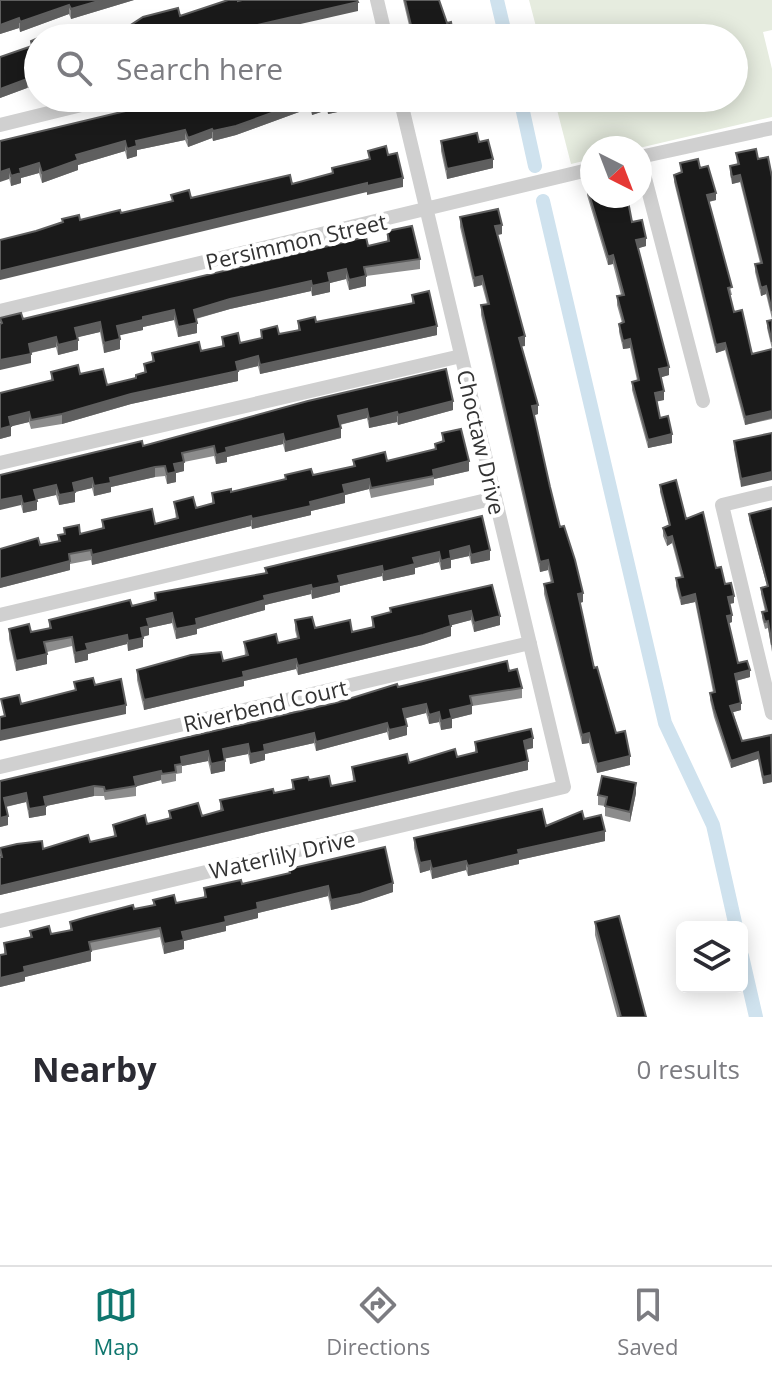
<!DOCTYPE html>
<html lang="en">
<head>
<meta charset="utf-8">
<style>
	:root { --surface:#fff; --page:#f7f7f7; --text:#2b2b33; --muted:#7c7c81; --line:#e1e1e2; --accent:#0f766e }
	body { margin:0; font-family:"Open Sans",sans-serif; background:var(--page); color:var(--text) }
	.controls { position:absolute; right:24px; bottom:24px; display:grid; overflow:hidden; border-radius:12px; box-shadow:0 4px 20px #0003 }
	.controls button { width:72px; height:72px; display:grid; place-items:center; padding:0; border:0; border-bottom:2px solid var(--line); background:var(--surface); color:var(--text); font:40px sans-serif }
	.compass { position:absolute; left:580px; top:136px; width:72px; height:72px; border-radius:50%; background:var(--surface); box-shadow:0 4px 20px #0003; rotate:138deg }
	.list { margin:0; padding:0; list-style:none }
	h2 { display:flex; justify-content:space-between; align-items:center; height:104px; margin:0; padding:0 32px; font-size:34px }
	h2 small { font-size:26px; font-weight:400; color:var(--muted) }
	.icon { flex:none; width:44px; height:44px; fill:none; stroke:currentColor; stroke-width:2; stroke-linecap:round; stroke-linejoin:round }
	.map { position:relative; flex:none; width:772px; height:1017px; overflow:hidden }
	.search { position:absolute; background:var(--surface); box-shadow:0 4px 20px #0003; left:24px; right:24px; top:24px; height:88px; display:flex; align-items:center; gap:20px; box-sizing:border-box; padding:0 28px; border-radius:44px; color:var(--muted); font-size:30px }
	.sheet { height:248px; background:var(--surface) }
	nav { display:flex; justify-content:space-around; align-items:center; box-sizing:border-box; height:112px; border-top:2px solid var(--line); background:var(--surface); font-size:22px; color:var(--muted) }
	nav a { display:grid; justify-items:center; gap:4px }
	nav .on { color:var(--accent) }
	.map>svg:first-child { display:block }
</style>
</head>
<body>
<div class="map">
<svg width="772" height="1017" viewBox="0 0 772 1017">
	<rect width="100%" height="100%" fill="#fff"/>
	<!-- green -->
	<path fill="#e6ecdf" d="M529 0H772V30L763 32 772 69V117L639 148H592V159L571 164 554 98H734V38H539Z"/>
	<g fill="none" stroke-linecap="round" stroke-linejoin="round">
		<!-- canal -->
		<path stroke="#cfe2ee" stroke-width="14" d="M497 0 506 38
			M520 98 535 166
			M543 201 665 723 713 825 736 927
			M742 956 756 1017"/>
		<!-- minor -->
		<path stroke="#d0d0d0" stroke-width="14" d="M377 0 386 38
			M358 38 385 32
			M0 125 110 98
			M640 157 772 128
			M640 159 703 401
			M0 311 592 169
			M0 463 461 356
			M772 493 722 505 772 713
			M0 615 495 498
			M0 767 530 643
			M0 921 564 787 400 98"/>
	</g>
	<!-- wall -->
	<path fill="#8c8c8c" d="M0 0H134L71 19 69 14 20 32 19 28 0 34Z
		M403 0H439L447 23 454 38H412Z
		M38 38V86L27 88 0 98V57L31 47V41Z
		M180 98H380V103L328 114 327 110 312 115 310 108 236 135 213 141 212 138 188 147 185 140 137 150V156L127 159 125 151 78 165V170L42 183 39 173 21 178V183L11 186 0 141Z
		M441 141 479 142 493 168 447 179 441 151Z
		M736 153 758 159 772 177V319L766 294 761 296 755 272V264L760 263 740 182 732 184 730 174V166L737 164Z
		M680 163 700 168 716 200 709 202 732 295H730L734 312 752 354 772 349 767 328V321L772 320V419L745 425 725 350 716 353 674 182V175L681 173Z
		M587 187 632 222 646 246 638 248 669 375 661 377 664 400 656 401 660 418 672 443 648 448 632 390V382L637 380 630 348 623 349 619 332V324L622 323 617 305V296L621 295 613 264 608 265 587 195Z
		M460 217 502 234 498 235 525 346H521L538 414 534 415 550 487 560 527 583 602 580 603 594 668 616 733 630 765 597 773 589 743 582 744 544 594V584L551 583 548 570 540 572 481 315V305L487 304 482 285 474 287 460 227Z
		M387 231 420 259V269L366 276V286L349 290 346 279 330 283V292L312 296 311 291 230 309 196 319 197 333 178 337 174 320 143 327V330L119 335 120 349 104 353 100 332 77 337 78 350 58 355 56 347 31 353V363L0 324V318L23 319 387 242Z
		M429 291 437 326V335L260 374 258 366 238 371V381L131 404 62 424 31 429 29 422 11 426V436L0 439V393L51 381V372L78 365 80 374 103 369 107 385 136 378V375L144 373V364L152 362V353L199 342 201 351 222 346V337L238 333 240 343 261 338V330L277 326 279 334 298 330V321L315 317 316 322 412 304V295Z
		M308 401 453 410 398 425 397 422 369 428 367 418 340 425 341 438 285 452 283 444 227 457V462L216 464 214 456 184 462V471L176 473V482L167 484 165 476 155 477 111 487V492L94 496 92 488 75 492V502L59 505 56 495 36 499 37 510 23 513 21 505 0 475 143 446Z
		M442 433 469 471 434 479V485L371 498 369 489 345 495V503L311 511V515L252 529 251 526 92 565 91 560 70 564V570L0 588V549L40 545 58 541V535L64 534V528L80 534 102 529V520L155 524 176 519 174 502 196 508 212 504V493L231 492 285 479V475H313L353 466V460L387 461 435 449V444L442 442Z
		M772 433 741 487 734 449V441Z
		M660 485 686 519 725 584 734 603 729 604 732 622 729 623 738 663 750 677 736 681 741 710 733 712 742 741 772 737V782L763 784 758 759 731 768 714 717 710 700V693L713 692 695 602 681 605 676 586V578L681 577 672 543 667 546 663 536V528L669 526 660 492Z
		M772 508V652L768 628 765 629 762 618V612L765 611 761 594V588L767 586 749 520V514Z
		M482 516 490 560 471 564 469 556 451 560V568L441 570 439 562 415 568V574L383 581 382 576 340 586V592L312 599 311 594 265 605V610L197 629V634L176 639 172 623 149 628V635L143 637V647L128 651 127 644 88 654V660L75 663 72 646 47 652V664L16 671 9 639V629L31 632 49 628V620L155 601V593L265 574V568Z
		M492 585 500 625 474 632 471 620 451 625V636L423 645 298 675 296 669 244 681V686L144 710 137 680V670L223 661 245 656 244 642 278 643 297 638 295 630V620L315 628 352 632 372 627V617L390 613V608Z
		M509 671 522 688V698L472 706V714L452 719V728L441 730 439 722 429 724 426 713 405 718 407 735 389 740 387 732 316 751 314 743 265 754V760L250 764 248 754 225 758V771L211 774 208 761 182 766V773L176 774V781L162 784 161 780 136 786V796L105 800 104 796H94L46 806V815L29 818 26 802 6 807 8 825 0 827V781L398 687Z
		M475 742 533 748 526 750 528 770 0 895V848L43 849 90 842 114 836 113 825 147 824 169 819V811L202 816 220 811V800L274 793 292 789V780H309L331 786 353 781 352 767 409 763 457 757 475 752Z
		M636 793 630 822 605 816V806L598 805V795Z
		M584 819 605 841 519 860V864L468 876 466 870 432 879 430 870 420 873 414 848V838L546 826Z
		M289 869 393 892 360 903 331 910 328 896 258 913V918L226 926V931L184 941V949L164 954 160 937 91 951V961L25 977V981L0 987V955L4 954V943L30 938V931L51 934 70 930V922L153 905V900L176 903 204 898V888L242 884 289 873Z
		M595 922 646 1017H617L595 935Z"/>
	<!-- shaded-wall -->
	<path fill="#5f5f5f" d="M102 0H134L71 19V9Z
		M358 2V11L238 38H200Z
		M69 5V14L20 32V22Z
		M19 18V28L0 34V25Z
		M27 79V88L0 98V89Z
		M357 98H380V103L328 114V105Z
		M310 99V108L236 135 213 141V131Z
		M327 100V110L312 115V105Z
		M212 129V138L188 147V138Z
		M185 130V140L137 150V156L127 159V149L136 141Z
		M125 141V151L78 165V170L42 183V173L76 155Z
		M493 159V168L447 179V169Z
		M39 163V173L21 178V183L11 186V176L20 169Z
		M9 169V179L0 182V172Z
		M740 175V182L732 184V177Z
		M403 178V187L367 195V186Z
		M367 183V192L0 280V271Z
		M716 193V200L707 202V195Z
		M502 225V234L495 235V226Z
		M646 238V246L636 249V240Z
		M613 255V264L608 265V257Z
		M346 269V279L330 283V292L312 296V286L328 273Z
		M366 276V286L349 290V280Z
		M482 276V285L474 287V278Z
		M311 281V291L230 309 194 319V310L230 299Z
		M766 286V294L761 296V288Z
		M174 310V320L143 327V330L117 336V326L143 317Z
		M100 322V332L75 338V328Z
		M197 323V333L178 337V327Z
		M437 326V335L260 374V365Z
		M525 336V346L519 347V338Z
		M56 337V347L29 353V344Z
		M120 339V349L104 353V343Z
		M630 339V348L623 349V341Z
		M78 340V350L58 355V345Z
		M725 343V350L716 353V345Z
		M31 354V363L0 370V360Z
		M258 356V366L236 371V362Z
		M669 367V375L659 378V369Z
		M238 371V381L131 404 62 424V414L131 394Z
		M664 391V400L655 402V393Z
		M453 401V410L398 425V415Z
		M538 405V414L532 416V406Z
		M367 409V418L338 425V416Z
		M772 411V418L745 425V417Z
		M29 412V422L9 427V417Z
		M397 412V422L369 428V419Z
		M11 426V436L0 439V429Z
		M341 428V438L285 452V442Z
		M283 434V444L227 457V462L216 464V455L226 448Z
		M672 434V443L648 448V440Z
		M469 461V471L434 479 433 470Z
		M184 462V471L176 473V482L167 484V474L174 464Z
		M155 467V477L111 487V492L94 496V486L110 478Z
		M772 472V480L741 487V479Z
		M92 478V488L75 492V502L59 505V495L73 483Z
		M369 479V489L345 495V503L311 511V515L252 529V519L310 502 343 485Z
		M56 485V495L34 500V490Z
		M21 496V505L0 510V500Z
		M37 501V510L23 513V504Z
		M251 516V526L92 565V555Z
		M672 536V543L667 546V538Z
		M469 546V556L451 560V568L441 570V561L450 551Z
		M490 550V560L471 564V555Z
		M439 552V562L415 568V574L383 581V572L413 558Z
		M548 560V570L540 572V562Z
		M70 561V570L0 588V579Z
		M382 566V576L340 586V592L312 599V589L338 576Z
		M311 585V594L265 605V610L197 629V634L176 639V629L196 619 264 596Z
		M583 593V602L578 603V594Z
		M695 594V602L681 605V598Z
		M734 596V603L728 604V597Z
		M471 611V620L449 626V616Z
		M172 613V623L149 628V635L141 637V628L147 619Z
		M732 615V622L727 624V616Z
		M500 616V625L474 632V623Z
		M451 626V636L423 645 298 675V666Z
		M127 635V644L88 654V660L75 663V653L86 644Z
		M143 638V647L128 651V641Z
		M47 654V664L16 671V661Z
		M296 659V669L244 681V686L144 710V700L243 672Z
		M750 670V677L735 681V674Z
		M741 703V710L730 713V706Z
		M426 704V713L403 719V709Z
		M126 705V714L0 741V731Z
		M472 705V714L452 719V728L441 730V721L450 710Z
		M439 712V722L429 724V715Z
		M387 723V732L316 751V742Z
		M407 726V735L389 740V730Z
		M314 733V743L265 754V760L250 764V754L264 745Z
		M589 733V743L582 744V735Z
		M533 738V748L524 750V741Z
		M248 744V754L223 759V749Z
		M208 751V761L182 766 181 757Z
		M758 752V759L731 768V761Z
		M630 756V765L597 773V764Z
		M225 761V771L211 774V764Z
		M528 761V770L0 895V886Z
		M161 771V780L134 787V777Z
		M772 775V782L763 784V777Z
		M636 783V793L630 822V812Z
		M94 786V796L46 806V815L29 818V809L44 797Z
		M26 793V802L4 807V798Z
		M8 816V825L0 827V818Z
		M605 831V841L519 860V864L468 876V866L518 850Z
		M430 861V870L420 873V863Z
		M466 861V870L432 879V869Z
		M393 883V892L360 903 331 910V900Z
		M328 886V896L258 913V918L226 926V931L184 941V949L164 954V944L182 932 225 917 257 903Z
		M91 951V961L25 977V981L0 987V978L24 967Z"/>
	<!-- building -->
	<path fill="#1a1a1a" stroke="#5f5f5f" stroke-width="2" d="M0 0H102L71 9 69 5 20 22 19 18 0 25Z
		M228 0H238V1L242 0H357L358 2 200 38H76L129 26 143 17 178 8 180 16Z
		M405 0H439L447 23 451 22 454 38H414Z
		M55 31 56 37 69 34 70 38H39Z
		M38 38V77L27 79 0 89V57L32 46 31 41Z
		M180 98H357L328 105 327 100 312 105 310 99 236 126 213 131 212 129 188 138 185 130 136 141 137 146 127 149 125 141 76 155 78 160 42 173 39 163 20 169 21 173 11 176 9 169 0 172V141Z
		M477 133 479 142 488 140 493 159 447 169 441 141Z
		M386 146 388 155 397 153 403 178 367 186V183L0 271V240L36 231 63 222 62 219 79 215 80 220 120 210 121 213 173 201 171 195 189 190 191 198 290 175 292 184 333 173 332 168 370 159 368 151Z
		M756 149 758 159 768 157 772 177V311L766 286 761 288 755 264 762 263 740 175 732 177 730 166 739 164 736 153Z
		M698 159 700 168 708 166 716 193 707 195 732 287 728 288 734 312 742 310 752 354 772 349V411L745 417 725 343 716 345 674 175 682 172 680 163Z
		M592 186V196H627L632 222 642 220 646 238 636 240 669 367 659 369 664 391 655 393 660 418 668 416 672 434 648 440 632 382 639 380 630 339 623 341 619 324 624 322 617 296 624 295 613 255 608 257 587 187Z
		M498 209 502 225 495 226 525 336 519 338 538 405 532 406 550 487 560 527 564 526 575 560 583 593 578 594 594 668 597 667 616 733 625 731 630 756 597 764 589 733 582 735 544 584 553 582 548 560 540 562 481 305 489 304 482 276 474 278 460 217Z
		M412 226 420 259 364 267 366 276 349 280 346 269 328 273 330 282 312 286 311 281 230 299 194 310 197 323 178 327 174 310 143 317V320L117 326 120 339 104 343 100 322 75 328 78 340 58 345 56 337 29 344 31 354 0 360V324L2 323 0 318 21 313 23 319 366 237 368 246 389 241 387 231Z
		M429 291 437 326 260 365 258 356 236 362 238 371 131 394 62 414 31 420 29 412 9 417 11 426 0 429V393L53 380 51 372 78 365 80 374 103 369 107 385 136 378V375L146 372 144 364 154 361 152 353 199 342 201 351 224 346 222 337 238 333 240 343 262 338 261 330 277 326 279 334 300 330 298 321 315 317 316 322 414 303 412 295Z
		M772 320V342L767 321Z
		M446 369 453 401 398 415 397 412 369 419 367 409 338 416 341 428 285 442 283 434 226 448 227 452 216 455 214 446 182 453 184 462 174 464 176 472 167 474 165 466 155 467 110 478 111 483 94 486 92 478 73 483 75 492 59 495 56 485 34 490 37 501 23 504 21 496 0 500V475L142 441 143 446 308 401Z
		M461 429 469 461 433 470 434 476 371 488 369 479 343 485 345 493 310 502 311 506 252 519 251 516 92 555 91 550 69 554 70 561 0 579V549L38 538 40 545 60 541 58 535 65 534 64 528 79 525 80 534 104 528 102 520 152 509 155 524 178 518 174 502 193 497 196 508 214 503 212 493 231 489V492L286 479 285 475 311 469 313 475 355 466 353 460 385 452 387 461 436 449 435 444 444 441 442 433Z
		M772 433V472L741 479 734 441Z
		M676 480 686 519 703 512 716 568 721 567 725 584 731 583 734 596 728 597 732 615 727 616 738 663 747 661 750 670 735 674 741 703 730 706 742 741 771 735 772 775 763 777 758 752 731 761 714 709 710 693 715 692 695 594 681 598 676 578 683 577 672 536 667 538 663 528 670 525 660 485Z
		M772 508V645L768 621 765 622 762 612 767 611 761 588 768 586 749 514Z
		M482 516 490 550 471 555 469 546 450 551 451 558 441 561 439 552 413 558 415 564 383 572 382 566 338 576 340 583 312 589 311 585 264 596 265 600 196 619 197 625 176 629 172 613 147 619 149 626 141 628 143 638 128 641 127 635 86 644 88 650 75 653 72 637 44 642 47 654 16 661 9 629 29 624 31 632 51 628 49 620 130 600 132 606 156 600 155 593 267 573 265 568Z
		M492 585 500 616 474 623 471 611 449 616 451 626 423 635 298 666 296 659 243 672 244 677 144 700 137 670 191 655 221 652 223 661 248 655 244 642 276 634 278 643 299 638 295 620 312 617 315 628 350 620 352 632 374 627 372 617 391 612 390 608Z
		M507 661 509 671 517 669 522 688 470 696 472 705 450 710 452 718 441 721 439 712 429 715 426 704 403 709 407 726 389 730 387 723 316 742 314 733 264 745 265 751 250 754 248 744 223 749 225 761 211 764 208 751 181 757 182 764 175 765 176 772 162 774 161 771 134 777 136 786 105 791 104 787 94 786 44 797 46 806 29 809 26 793 4 798 8 816 0 818V781L339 702 397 684 398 687Z
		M93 678 95 685 121 679 126 705 0 731V717L5 716 1 699 19 695 21 704 76 690 74 682Z
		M531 729 533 738 524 741 528 761 0 886V857H2L0 848 17 844 42 841 43 849 88 835 90 842 116 836 113 825 145 815 147 824 171 818 169 811 198 803 202 816 223 810 220 800 273 789 274 793 294 789 292 780 308 777 309 780 329 776 331 786 355 781 352 767 407 754 409 763 455 749 457 757 477 752 475 742Z
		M602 776 636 783 630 812 605 806 607 797 598 795Z
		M542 809 546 826 582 811 584 819 601 815 605 831 518 850 519 854 468 866 466 861 432 869 430 861 420 863 414 838Z
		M385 847 393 883 360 894 331 900 328 886 257 903 258 909 225 917 226 922 182 932 184 940 164 944 160 928 89 942 91 951 24 967 25 972 0 978V955L6 954 4 943 32 937 30 931 49 926 51 934 72 930 70 922 87 917 133 905 134 909 155 905 153 900 174 895 176 903 206 897 204 888 241 880 242 884 290 873 289 869Z
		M619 916 646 1017H621L595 922Z"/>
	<g text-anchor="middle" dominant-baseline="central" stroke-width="8" stroke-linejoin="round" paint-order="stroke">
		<!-- street labels -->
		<g font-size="22" fill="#333" stroke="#fff">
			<text transform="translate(296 241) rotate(-13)">Persimmon Street</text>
			<text transform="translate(482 442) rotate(77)">Choctaw Drive</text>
			<text transform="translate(265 705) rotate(-13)">Riverbend Court</text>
			<text transform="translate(282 854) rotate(-13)">Waterlily Drive</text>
		</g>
	</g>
</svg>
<div class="controls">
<button><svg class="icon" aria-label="layers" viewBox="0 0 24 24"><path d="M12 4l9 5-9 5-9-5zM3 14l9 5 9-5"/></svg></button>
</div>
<svg class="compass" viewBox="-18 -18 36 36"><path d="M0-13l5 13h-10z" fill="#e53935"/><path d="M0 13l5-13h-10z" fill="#7c7c81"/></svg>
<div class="search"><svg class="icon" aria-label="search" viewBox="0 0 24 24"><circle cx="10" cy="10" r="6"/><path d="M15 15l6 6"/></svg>Search here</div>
</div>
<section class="sheet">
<h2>Nearby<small>0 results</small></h2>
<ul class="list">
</ul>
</section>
<nav>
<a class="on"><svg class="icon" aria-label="map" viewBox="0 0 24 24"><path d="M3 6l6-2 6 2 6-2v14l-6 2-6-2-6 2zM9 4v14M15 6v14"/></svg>Map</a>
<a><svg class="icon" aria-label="directions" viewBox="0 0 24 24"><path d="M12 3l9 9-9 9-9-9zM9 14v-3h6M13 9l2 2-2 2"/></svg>Directions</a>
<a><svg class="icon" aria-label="saved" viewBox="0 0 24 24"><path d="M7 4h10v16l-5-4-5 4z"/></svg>Saved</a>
</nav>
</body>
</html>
